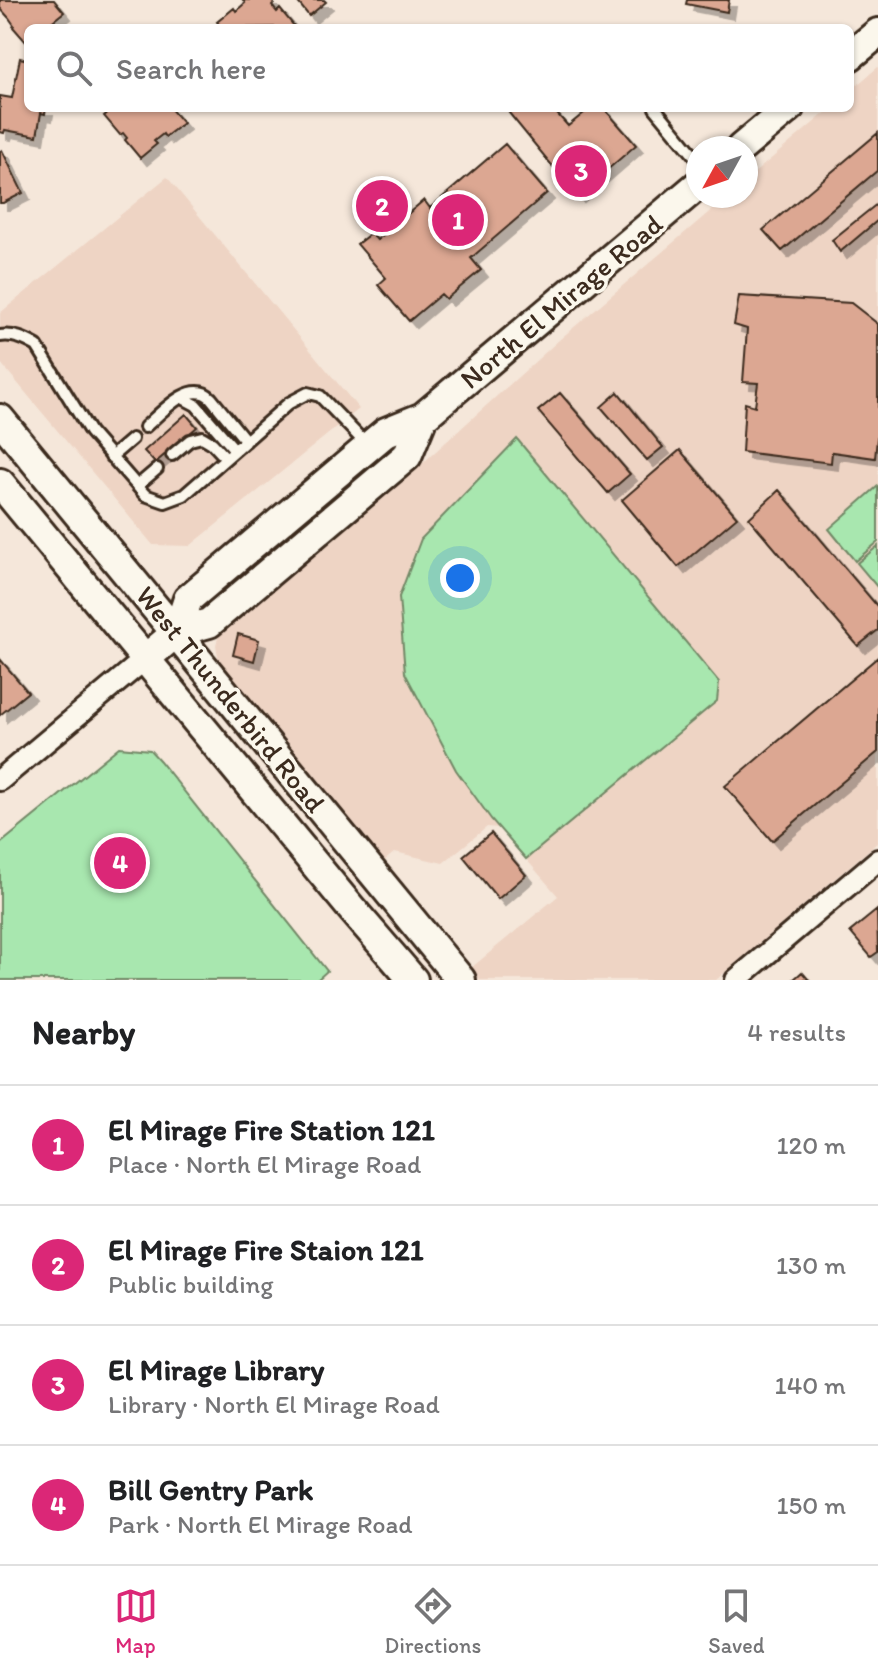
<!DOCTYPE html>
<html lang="en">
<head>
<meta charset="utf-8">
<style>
	:root { --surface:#fff; --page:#f2f2f2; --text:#202124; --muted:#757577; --line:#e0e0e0; --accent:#db2777 }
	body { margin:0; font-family:Itim,sans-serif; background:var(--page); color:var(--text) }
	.compass { position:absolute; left:686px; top:136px; width:72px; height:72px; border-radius:50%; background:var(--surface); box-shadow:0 2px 6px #0004; rotate:230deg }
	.you { position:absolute; left:460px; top:578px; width:28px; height:28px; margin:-20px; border:6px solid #fff; border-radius:50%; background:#1a73e8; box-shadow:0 0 0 12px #1a73e833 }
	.badge { display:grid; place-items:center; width:52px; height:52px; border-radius:50%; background:var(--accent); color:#fff; font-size:26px; font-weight:700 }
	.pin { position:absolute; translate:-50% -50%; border:4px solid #fff; box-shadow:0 2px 8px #0006 }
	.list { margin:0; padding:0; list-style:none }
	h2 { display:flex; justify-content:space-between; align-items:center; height:104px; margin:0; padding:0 32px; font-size:34px }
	h2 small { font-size:26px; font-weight:400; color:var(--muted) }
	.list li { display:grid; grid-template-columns:52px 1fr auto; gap:24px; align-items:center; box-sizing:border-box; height:120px; padding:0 32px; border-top:2px solid var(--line) }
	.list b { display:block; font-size:30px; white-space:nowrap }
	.list p { margin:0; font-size:26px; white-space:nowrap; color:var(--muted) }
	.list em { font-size:26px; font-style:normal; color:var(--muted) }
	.icon { flex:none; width:44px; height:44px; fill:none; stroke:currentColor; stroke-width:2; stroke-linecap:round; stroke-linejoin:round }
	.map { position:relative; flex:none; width:878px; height:980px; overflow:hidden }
	.search { position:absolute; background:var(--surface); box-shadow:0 2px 6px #0004; left:24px; right:24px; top:24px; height:88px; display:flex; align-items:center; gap:20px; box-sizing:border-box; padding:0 28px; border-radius:12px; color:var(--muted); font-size:30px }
	.sheet { height:584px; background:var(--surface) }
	nav { display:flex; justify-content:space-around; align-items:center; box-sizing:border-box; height:112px; border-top:2px solid var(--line); background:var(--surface); font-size:22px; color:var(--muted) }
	nav a { display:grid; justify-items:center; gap:4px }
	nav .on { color:var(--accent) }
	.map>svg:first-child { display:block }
</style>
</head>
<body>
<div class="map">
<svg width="878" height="980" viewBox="0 0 878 980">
	<defs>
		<filter id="shadow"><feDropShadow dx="7" dy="7" stdDeviation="0" flood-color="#0004"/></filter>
	</defs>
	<rect width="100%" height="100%" fill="#f5e7da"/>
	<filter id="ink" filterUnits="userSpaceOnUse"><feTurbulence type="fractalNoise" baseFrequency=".0125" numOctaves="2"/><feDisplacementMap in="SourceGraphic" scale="16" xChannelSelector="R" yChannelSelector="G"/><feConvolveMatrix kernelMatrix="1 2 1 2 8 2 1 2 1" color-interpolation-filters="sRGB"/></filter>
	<g filter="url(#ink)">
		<!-- built -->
		<path fill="#eed4c4" d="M878 67V842L716 980H480L471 968 558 896 499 828 487 827 443 863 395 852 384 861 225 673 219 662 216 645 219 634 228 625 415 470 559 340 728 196H746V180L831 108H850V91Z
			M167 177 359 409 190 546 153 545 0 362V313Z"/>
		<!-- green -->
		<path fill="#a8e7af" stroke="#728866" stroke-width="2" d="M517 439 719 682 717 701 526 859 491 819 456 770 405 673 399 597 421 539Z
			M878 486V542L855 561 829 529Z
			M878 546V588L857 563Z
			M119 747 150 750 160 761 327 971 317 980H0V844Z"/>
		<!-- building -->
		<path fill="#dca792" stroke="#3b2a1e" stroke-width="2" filter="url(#shadow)" d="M0 0H54L64 12 44 28H28L27 43 13 27 14 25 9 18 0 8Z
			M243 0H271L274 4 272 6 277 12 280 9 295 27 222 28 217 22 234 8 236 11 245 3Z
			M296 0H324L326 2 309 16Z
			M687 0H729L727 12 686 4Z
			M20 58 28 60V108H46L45 114 41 113 37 136 5 130 4 133 0 132V96L12 98Z
			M114 108H170L183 123 165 137 163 134 154 141 157 144 140 158 125 140 127 138 123 133 120 135 104 116Z
			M514 108H552L568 126 590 108H604L636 145 577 196 509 113Z
			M878 133V170L782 251 763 230Z
			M505 144 547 193 471 258 481 270 446 299 441 294 409 321 378 285 386 278 357 244 371 233 377 240 424 200 430 208Z
			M2 150 23 193 3 203H0V151Z
			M878 203V220L840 252 832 240Z
			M739 296 851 303 878 324V428L875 458 832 452 831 463 742 452 745 403 755 406 758 383 743 382 747 329 734 325Z
			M618 392 663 447 647 460 601 407Z
			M560 393 630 474 608 493 538 411Z
			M186 414 197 427 155 463 144 451Z
			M680 450 737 517 678 567 622 500Z
			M779 490 878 607V630L858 646 749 518Z
			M238 634 259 640 254 661 233 655Z
			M878 657V752L772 841 725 786Z
			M0 659 28 692 0 715Z
			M491 833 526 875 498 899 463 856Z
			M877 910 878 952 871 957 850 932Z
			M802 972 809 980H793Z"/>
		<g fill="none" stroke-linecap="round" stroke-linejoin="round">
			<!-- service casing -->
			<g stroke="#3b2a1e" stroke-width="16">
				<path id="service" d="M655 108 698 160
					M0 336C14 334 25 339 37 346L90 432 145 495 165 502 184 495 289 403 308 393 320 396 367 445
					M181 397 196 405 235 450
					M145 427C160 414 191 378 211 398L246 441
					M172 455 190 440 202 437 212 443 226 458
					M111 457 132 439
					M137 486 157 469"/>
			</g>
			<!-- minor casing -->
			<g stroke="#3b2a1e" stroke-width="26">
				<path id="minor" d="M0 780 145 659
					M736 980 878 860"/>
			</g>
			<!-- secondary casing -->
			<g stroke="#3b2a1e" stroke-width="34">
				<path id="secondary" d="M850 56 878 33
					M741 148 789 108
					M0 419 461 980
					M0 483 351 908 413 980
					M177 632 188 599 386 432 423 417 698 185
					M145 659 177 632 209 623 407 456 423 417"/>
			</g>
			<!-- service -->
			<use href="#service" stroke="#fbf7ec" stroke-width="10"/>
			<!-- minor -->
			<use href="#minor" stroke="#fbf7ec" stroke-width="20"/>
			<!-- secondary -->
			<use href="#secondary" stroke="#fbf7ec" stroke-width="28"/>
		</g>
	</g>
	<g text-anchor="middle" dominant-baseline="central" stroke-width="7" stroke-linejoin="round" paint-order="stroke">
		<!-- street labels -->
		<g font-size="28" fill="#3b2a1e" stroke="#fbf7ec">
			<text transform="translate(561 301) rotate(-40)">North El Mirage Road</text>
			<text transform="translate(231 699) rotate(51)">West Thunderbird Road</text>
		</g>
	</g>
</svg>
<svg class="compass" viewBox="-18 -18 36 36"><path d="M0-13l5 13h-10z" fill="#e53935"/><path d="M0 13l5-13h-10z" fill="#757577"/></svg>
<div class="you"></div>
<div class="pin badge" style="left:458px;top:220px">1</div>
<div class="pin badge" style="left:382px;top:206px">2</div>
<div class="pin badge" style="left:581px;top:171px">3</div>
<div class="pin badge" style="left:120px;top:863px">4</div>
<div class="search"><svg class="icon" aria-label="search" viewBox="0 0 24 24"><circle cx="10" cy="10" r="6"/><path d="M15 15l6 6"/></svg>Search here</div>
</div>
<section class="sheet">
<h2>Nearby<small>4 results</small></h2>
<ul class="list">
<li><span class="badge">1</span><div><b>El Mirage Fire Station 121</b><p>Place · North El Mirage Road</p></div><em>120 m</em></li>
<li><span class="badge">2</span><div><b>El Mirage Fire Staion 121</b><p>Public building</p></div><em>130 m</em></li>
<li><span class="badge">3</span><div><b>El Mirage Library</b><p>Library · North El Mirage Road</p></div><em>140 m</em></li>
<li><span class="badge">4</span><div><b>Bill Gentry Park</b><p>Park · North El Mirage Road</p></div><em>150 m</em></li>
</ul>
</section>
<nav>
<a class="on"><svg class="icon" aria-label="map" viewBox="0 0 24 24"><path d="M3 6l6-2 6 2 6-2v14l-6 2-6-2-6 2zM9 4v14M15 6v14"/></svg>Map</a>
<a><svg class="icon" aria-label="directions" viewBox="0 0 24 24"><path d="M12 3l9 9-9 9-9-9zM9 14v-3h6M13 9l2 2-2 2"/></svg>Directions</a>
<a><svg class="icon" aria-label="saved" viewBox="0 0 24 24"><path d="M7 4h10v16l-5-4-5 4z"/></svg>Saved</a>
</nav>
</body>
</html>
